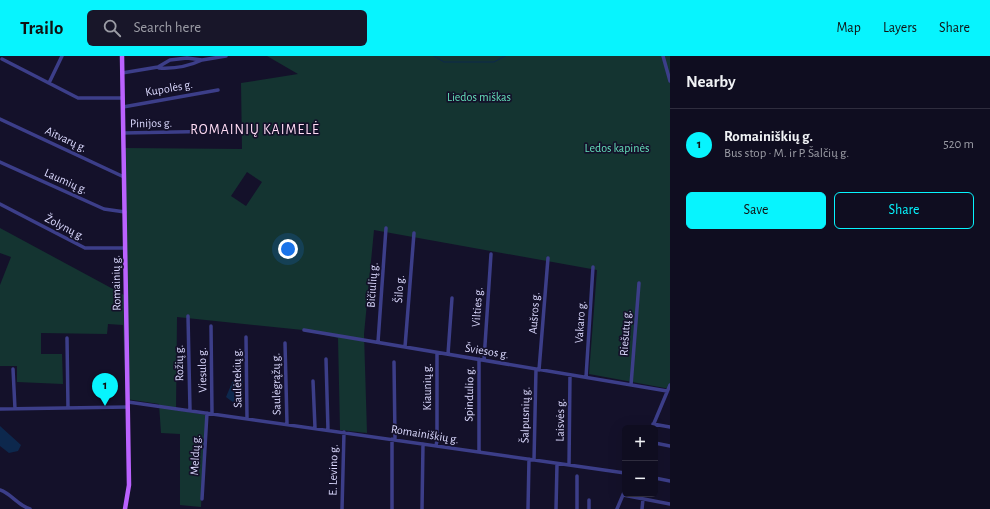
<!DOCTYPE html>
<html lang="en">
<head>
<meta charset="utf-8">
<style>
	:root { --surface:#0f0d20; --page:#181629; --text:#f1f3f6; --muted:#9b9ca5; --line:#2f2d3e; --accent:#07f4fe }
	body { margin:0; font-family:"Alegreya Sans",sans-serif; background:var(--page); color:var(--text) }
	.controls { position:absolute; right:12px; bottom:12px; display:grid; overflow:hidden; border-radius:6px; box-shadow:0 4px 16px #0002 }
	.controls button { width:36px; height:36px; display:grid; place-items:center; padding:0; border:0; border-bottom:1px solid var(--line); background:var(--surface); color:var(--text); font:20px sans-serif }
	.you { position:absolute; left:288px; top:193px; width:14px; height:14px; margin:-10px; border:3px solid #fff; border-radius:50%; background:#1a73e8; box-shadow:0 0 0 6px #1a73e833 }
	.badge { display:grid; place-items:center; width:26px; height:26px; border-radius:50%; background:var(--accent); color:#111; font-size:13px; font-weight:700 }
	.pin { position:absolute; translate:-50% -33px; filter:drop-shadow(0 1px 2px #0008) }
	.pin::after { content:''; position:absolute; top:21px; width:14px; height:12px; background:inherit; clip-path:polygon(0 0,100% 0,50% 100%) }
	.list { margin:0; padding:0; list-style:none }
	h2 { display:flex; justify-content:space-between; align-items:center; height:52px; margin:0; padding:0 16px; font-size:17px }
	h2 small { font-size:13px; font-weight:400; color:var(--muted) }
	.list li { display:grid; grid-template-columns:26px 1fr auto; gap:12px; align-items:center; box-sizing:border-box; height:72px; padding:0 16px; border-top:1px solid var(--line) }
	.list b { display:block; font-size:15px; white-space:nowrap }
	.list p { margin:0; font-size:13px; white-space:nowrap; color:var(--muted) }
	.list em { font-size:13px; font-style:normal; color:var(--muted) }
	.actions { display:flex; gap:8px; padding:12px 16px }
	.actions a { flex:1; padding:9px 0; border:1px solid var(--accent); border-radius:6px; text-align:center; font-size:14px; color:var(--accent) }
	.actions .main { background:var(--accent); color:#111 }
	.icon { flex:none; width:22px; height:22px; fill:none; stroke:currentColor; stroke-width:2; stroke-linecap:round; stroke-linejoin:round }
	.map { position:relative; flex:none; width:670px; height:453px; overflow:hidden }
	header { display:flex; align-items:center; gap:24px; box-sizing:border-box; height:56px; padding:0 20px; background:var(--accent); color:#111 }
	header strong { font-size:19px }
	nav { display:flex; gap:22px; margin-inline-start:auto; font-size:14px }
	.search { width:280px; height:36px; background:var(--page); display:flex; align-items:center; gap:10px; box-sizing:border-box; padding:0 14px; border-radius:6px; color:var(--muted); font-size:15px }
	main { display:flex }
	aside { flex:1; background:var(--surface) }
	.map>svg:first-child { display:block }
</style>
</head>
<body>
<header>
<strong>Trailo</strong>
<div class="search"><svg class="icon" aria-label="search" viewBox="0 0 24 24"><circle cx="10" cy="10" r="6"/><path d="M15 15l6 6"/></svg>Search here</div>
<nav><a>Map</a><a>Layers</a><a>Share</a></nav>
</header>
<main>
<div class="map">
<svg width="670" height="453" viewBox="0 0 670 453">
	<rect width="100%" height="100%" fill="#14112a"/>
	<!-- green -->
	<path fill="#143431" fill-rule="evenodd" d="M267 0H670V333L589 318 597 214 374 174 364 278 367 377 340 374 338 282 303 274 177 261 176 354 206 359 201 451 180 449V378L161 377 159 348 126 343 123 269 108 268 107 278 41 277V298H62L63 328 17 326V310H0V229L11 201 0 197V172L126 240 124 92 242 93 241 27 298 18ZM247 116 262 126 246 150 231 140Z"/>
	<!-- water -->
	<path fill="#0d284d" d="M234 322 243 324 242 353 226 341Z
		M0 370 21 389 18 395 9 397 0 390Z"/>
	<g fill="none" stroke-linecap="round" stroke-linejoin="round">
		<!-- stream -->
		<path stroke="#0d284d" stroke-width="1" d="M434 0 444 6H494L505 0"/>
		<!-- minor -->
		<path stroke="#3c3e89" stroke-width="3.5" d="M663 0 670 25
			M2 3 78 42H122
			M159 12C175 13 187 11 202 4
			M122 17 158 11 170 4 187 2 202 4 226 0
			M49 27 62 0
			M123 51 218 34
			M0 63 124 121
			M123 77 228 75
			M0 106 104 153 125 156
			M0 148 85 192H125
			M188 260 190 354
			M211 270 212 357
			M304 274 667 335
			M246 281 247 362
			M67 282 68 352
			M378 286 386 172
			M285 287 287 368
			M405 291 414 177
			M448 298 452 242
			M326 303 328 374
			M484 304 491 198
			M394 306 395 383
			M13 313 15 353
			M539 314 548 202
			M586 321 593 211
			M313 325 315 372
			M631 329 639 227
			M128 346 625 417
			M0 353 128 351
			M653 368 670 371
			M652 372 670 329
			M655 387 670 390
			M436 390 437 384V297
			M479 396V303
			M534 404 536 313
			M569 409 570 319
			M577 420V453
			M655 422 670 425
			M0 434C12 438 17 449 30 453
			M623 439 670 448
			M202 443 207 357
			M342 453 344 376
			M392 453V383
			M422 453 423 388
			M528 453 529 403
			M556 453 557 408
			M589 453V444
			M617 453 625 434
			M642 453 643 443"/>
		<!-- major -->
		<path stroke="#ba62fe" stroke-width="4.5" d="M122 0 129 429 125 453"/>
	</g>
	<g text-anchor="middle" dominant-baseline="central" stroke-width="3.5" stroke-linejoin="round" paint-order="stroke">
		<!-- street labels -->
		<g font-size="12" fill="#dcdaff" stroke="#14112a">
			<text transform="translate(169 32) rotate(-10)">Kupolės g.</text>
			<text transform="translate(151 67) rotate(-1)">Pinijos g.</text>
			<text transform="translate(66 83) rotate(25)">Aitvarų g.</text>
			<text transform="translate(66 125) rotate(24)">Laumių g.</text>
			<text transform="translate(65 171) rotate(27)">Žolynų g.</text>
			<text transform="translate(116 227) rotate(-91)">Romainių g.</text>
			<text transform="translate(372 229) rotate(-86)">Bičiulių g.</text>
			<text transform="translate(399 233) rotate(-86)">Šilo g.</text>
			<text transform="translate(477 251) rotate(-86)">Vilties g.</text>
			<text transform="translate(534 257) rotate(-86)">Aušros g.</text>
			<text transform="translate(580 266) rotate(-86)">Vakaro g.</text>
			<text transform="translate(625 277) rotate(-86)">Riešutų g.</text>
			<text transform="translate(487 295) rotate(9)">Šviesos g.</text>
			<text transform="translate(179 307) rotate(-91)">Rožių g.</text>
			<text transform="translate(202 314) rotate(-91)">Viesulo g.</text>
			<text transform="translate(237 322) rotate(-91)">Saulėtekių g.</text>
			<text transform="translate(276 328) rotate(-91)">Saulėgrąžų g.</text>
			<text transform="translate(427 331) rotate(-90)">Kiaunių g.</text>
			<text transform="translate(469 338) rotate(-89)">Spindulio g.</text>
			<text transform="translate(525 359) rotate(-89)">Šalpusnių g.</text>
			<text transform="translate(560 364) rotate(-89)">Laisvės g.</text>
			<text transform="translate(425 378) rotate(9)">Romainiškių g.</text>
			<text transform="translate(195 399) rotate(-87)">Meldų g.</text>
			<text transform="translate(333 414) rotate(-89)">E. Levino g.</text>
		</g>
		<!-- park labels -->
		<g font-size="12" fill="#65e0ba" stroke="#14112a">
			<text x="479" y="41">Liedos miškas</text>
			<text x="617" y="92">Ledos kapinės</text>
		</g>
		<!-- quarter labels -->
		<g font-size="14" letter-spacing="1" fill="#ffdcf4" stroke="#14112a">
			<text x="255" y="74">ROMAINIŲ KAIMELĖ</text>
		</g>
	</g>
</svg>
<div class="controls">
<button>+</button>
<button>−</button>
</div>
<div class="you"></div>
<div class="pin badge" style="left:105px;top:350px">1</div>
</div>
<aside>
<h2>Nearby<small></small></h2>
<ul class="list">
<li><span class="badge">1</span><div><b>Romainiškių g.</b><p>Bus stop · M. ir P. Šalčių g.</p></div><em>520 m</em></li>
</ul>
<div class="actions"><a class="main">Save</a><a>Share</a></div>
</aside>
</main>
</body>
</html>
